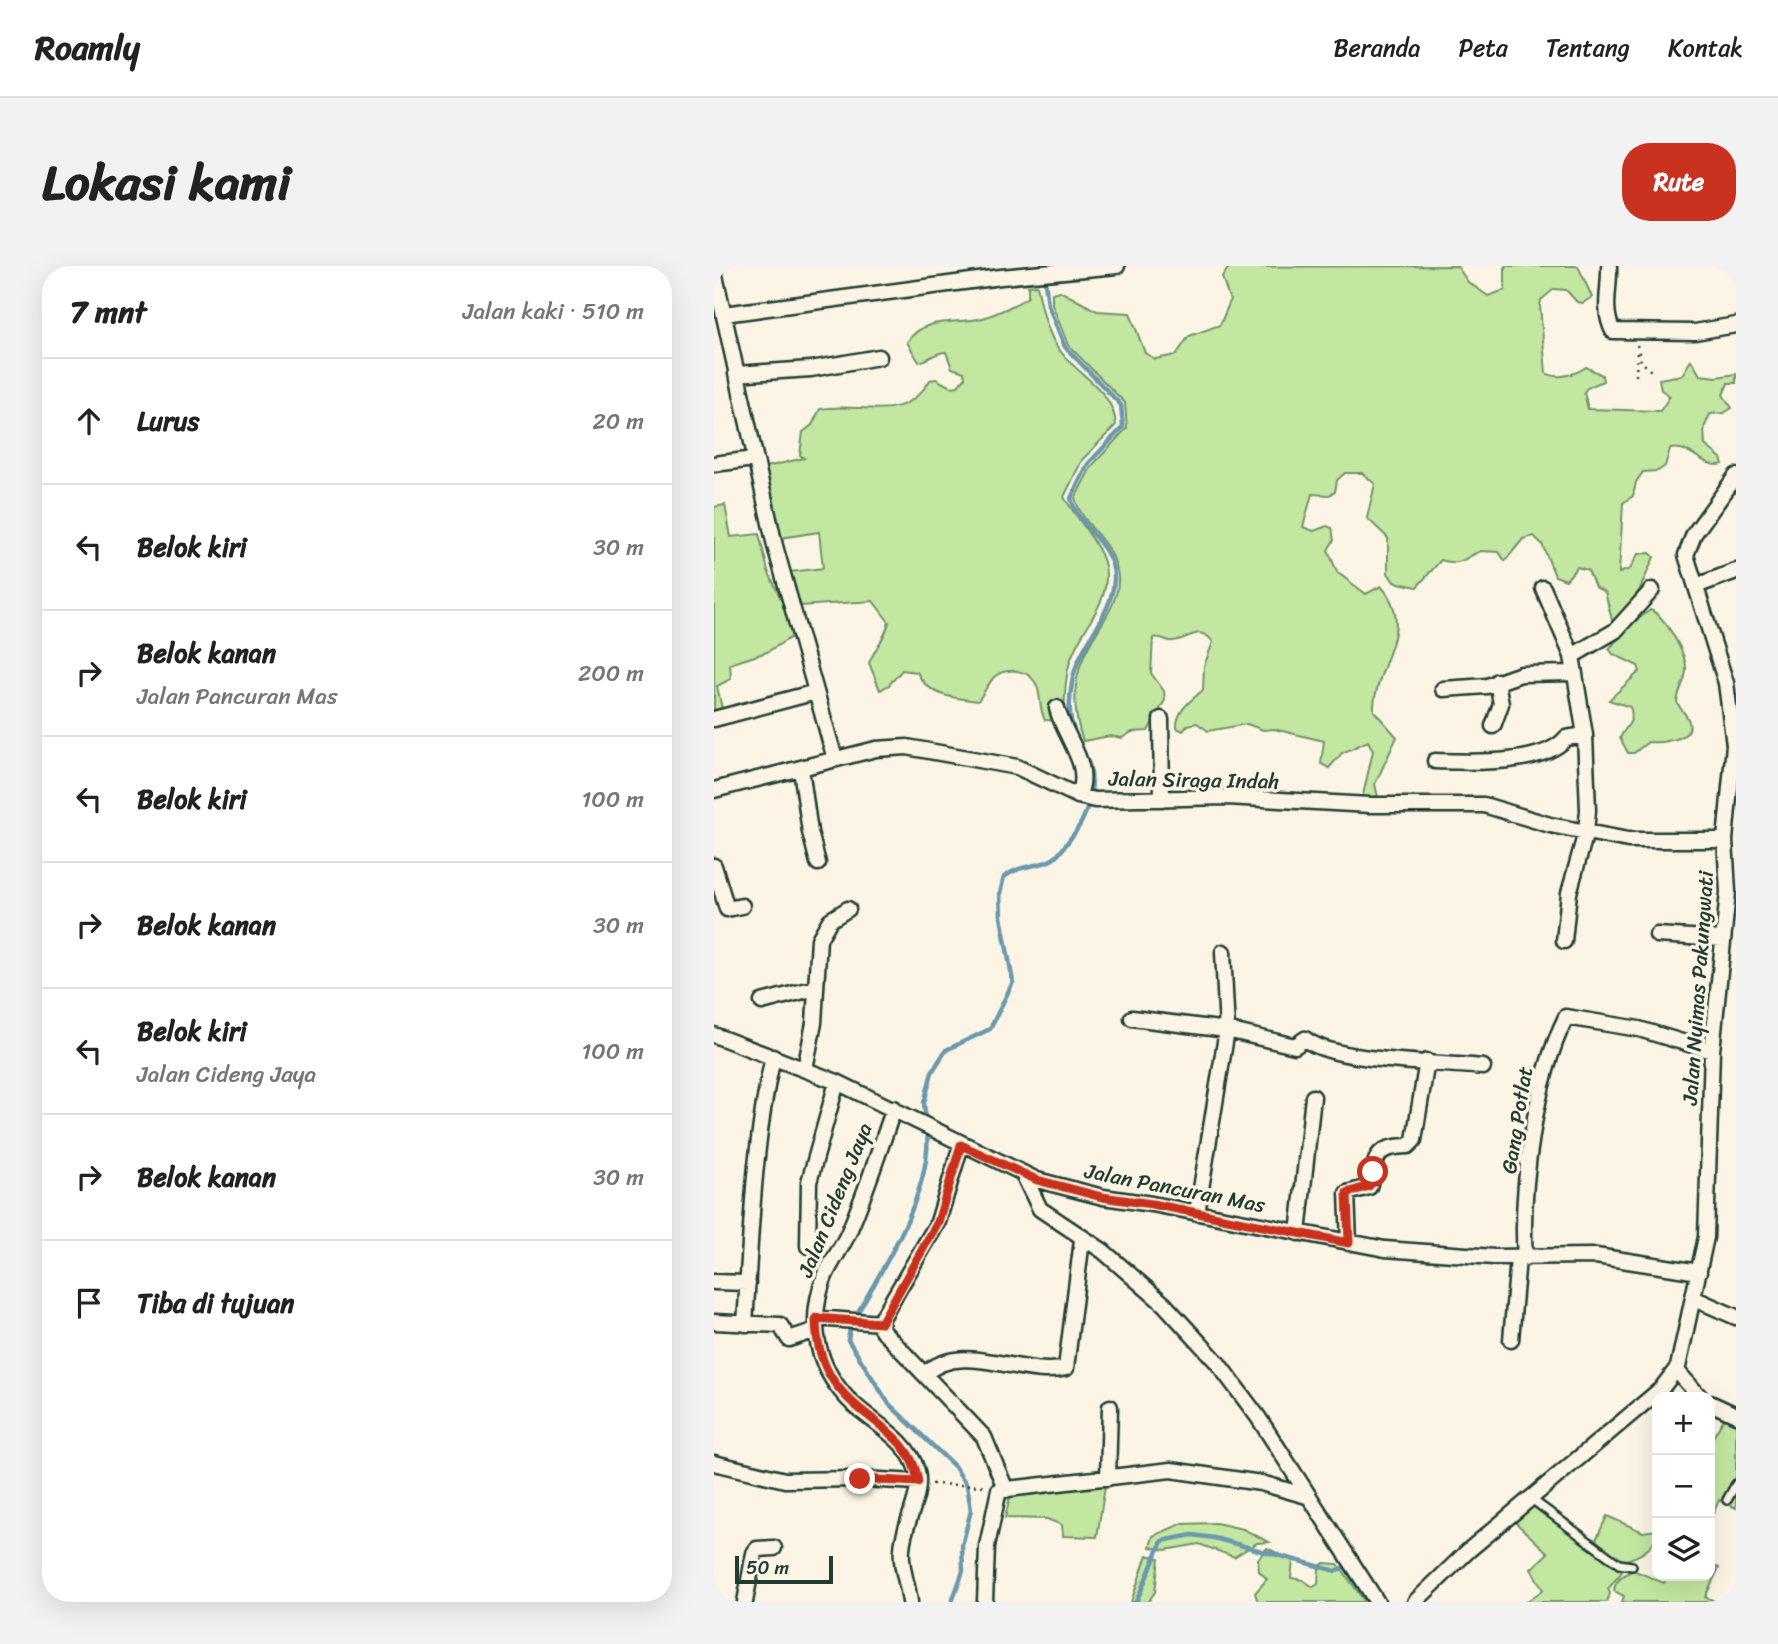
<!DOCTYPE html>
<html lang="id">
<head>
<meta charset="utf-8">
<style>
	:root { --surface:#fff; --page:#f2f2f2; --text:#222; --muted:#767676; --line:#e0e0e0; --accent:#c8321e }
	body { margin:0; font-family:Sriracha,sans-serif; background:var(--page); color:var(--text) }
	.controls { position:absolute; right:21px; bottom:21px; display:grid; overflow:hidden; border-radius:14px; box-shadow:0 7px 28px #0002 }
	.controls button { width:63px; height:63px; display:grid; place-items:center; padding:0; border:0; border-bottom:2px solid var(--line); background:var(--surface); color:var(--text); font:35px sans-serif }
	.scale { position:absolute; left:21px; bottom:18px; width:98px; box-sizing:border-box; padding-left:7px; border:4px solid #1f3d34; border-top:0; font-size:19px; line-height:24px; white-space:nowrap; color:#1f3d34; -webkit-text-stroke:5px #fcf5e5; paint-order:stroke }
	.stop { position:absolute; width:21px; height:21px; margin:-16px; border:5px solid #c8321e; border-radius:50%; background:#fff }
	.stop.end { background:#c8321e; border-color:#fff; box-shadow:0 2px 7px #0008 }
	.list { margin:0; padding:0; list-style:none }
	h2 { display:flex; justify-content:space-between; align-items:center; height:91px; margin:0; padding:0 28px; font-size:30px }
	h2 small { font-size:23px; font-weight:400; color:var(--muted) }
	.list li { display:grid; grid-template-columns:46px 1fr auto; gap:21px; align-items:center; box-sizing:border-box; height:126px; padding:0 28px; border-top:2px solid var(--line) }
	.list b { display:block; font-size:26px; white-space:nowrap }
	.list p { margin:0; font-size:23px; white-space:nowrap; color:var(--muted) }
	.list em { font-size:23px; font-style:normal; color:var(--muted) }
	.icon { flex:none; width:38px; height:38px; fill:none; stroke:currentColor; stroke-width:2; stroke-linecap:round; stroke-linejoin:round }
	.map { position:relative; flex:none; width:1022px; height:1336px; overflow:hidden; border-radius:28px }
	header { display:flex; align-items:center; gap:42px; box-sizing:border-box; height:98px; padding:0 35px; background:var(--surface); border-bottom:2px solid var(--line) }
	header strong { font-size:33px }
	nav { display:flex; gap:38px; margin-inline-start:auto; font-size:24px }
	.intro { display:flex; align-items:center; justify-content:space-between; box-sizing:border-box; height:168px; padding:0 42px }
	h1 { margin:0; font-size:49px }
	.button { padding:18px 32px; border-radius:28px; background:var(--accent); color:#fff; font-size:24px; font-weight:700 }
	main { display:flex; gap:42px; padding:0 42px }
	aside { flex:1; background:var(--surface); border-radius:28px; box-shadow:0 7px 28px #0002 }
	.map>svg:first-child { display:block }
</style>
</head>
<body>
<header>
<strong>Roamly</strong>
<nav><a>Beranda</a><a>Peta</a><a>Tentang</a><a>Kontak</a></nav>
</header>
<div class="intro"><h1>Lokasi kami</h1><a class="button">Rute</a></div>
<main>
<aside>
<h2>7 mnt<small>Jalan kaki · 510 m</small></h2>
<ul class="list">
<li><svg class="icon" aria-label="ahead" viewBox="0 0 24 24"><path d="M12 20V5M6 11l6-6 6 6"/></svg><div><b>Lurus</b></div><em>20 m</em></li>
<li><svg class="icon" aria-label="left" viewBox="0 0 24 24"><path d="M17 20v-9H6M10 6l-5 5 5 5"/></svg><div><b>Belok kiri</b></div><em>30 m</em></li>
<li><svg class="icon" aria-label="right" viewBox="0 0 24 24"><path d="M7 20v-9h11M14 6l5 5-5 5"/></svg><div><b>Belok kanan</b><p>Jalan Pancuran Mas</p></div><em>200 m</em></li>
<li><svg class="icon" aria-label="left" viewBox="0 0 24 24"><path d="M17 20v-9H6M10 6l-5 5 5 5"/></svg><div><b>Belok kiri</b></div><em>100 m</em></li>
<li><svg class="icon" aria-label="right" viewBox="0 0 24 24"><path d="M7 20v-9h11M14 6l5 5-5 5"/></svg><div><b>Belok kanan</b></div><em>30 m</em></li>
<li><svg class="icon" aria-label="left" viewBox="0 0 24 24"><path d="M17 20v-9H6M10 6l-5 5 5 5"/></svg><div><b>Belok kiri</b><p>Jalan Cideng Jaya</p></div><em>100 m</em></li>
<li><svg class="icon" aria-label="right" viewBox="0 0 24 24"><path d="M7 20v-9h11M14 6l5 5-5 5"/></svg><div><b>Belok kanan</b></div><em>30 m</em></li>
<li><svg class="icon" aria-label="arrive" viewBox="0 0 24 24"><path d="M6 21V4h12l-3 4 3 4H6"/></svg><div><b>Tiba di tujuan</b></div></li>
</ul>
</aside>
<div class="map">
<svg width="1022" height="1336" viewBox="0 0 1022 1336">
	<rect width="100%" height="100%" fill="#fcf5e5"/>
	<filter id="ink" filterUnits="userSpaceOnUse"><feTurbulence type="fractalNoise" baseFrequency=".0143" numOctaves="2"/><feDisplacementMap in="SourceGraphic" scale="14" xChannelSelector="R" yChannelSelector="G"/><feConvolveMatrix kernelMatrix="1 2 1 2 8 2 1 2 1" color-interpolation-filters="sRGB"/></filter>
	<g filter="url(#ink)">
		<!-- green -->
		<path fill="#c3e7a0" stroke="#71926a" stroke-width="2" d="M743 0 754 16 774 30 791 24V0H864L878 31 869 37 863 36 852 24 840 23 827 34 826 40 832 107C844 114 862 108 872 101L888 109 889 115 873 122 870 126 874 143 946 145 956 130 947 124 945 113 968 109 977 94 986 109 1003 111 1022 108V117H1014L1009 129 1018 142 1010 147 996 148 990 162 991 179 1007 192 1009 198C989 204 980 179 956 183L951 200 944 205 929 206 922 216 919 230 909 237 905 307 916 303 924 288 936 287 940 291 926 323 903 357 898 354 891 326 881 321 874 304 863 301 852 314 841 310 828 278 820 270 809 273 791 295 785 286 767 285C750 291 749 301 727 294L703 321 680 316 674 307V272L653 252 661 218 648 207H631L623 214 621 226 615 229 598 228 589 261 600 265 613 260 618 262 620 274 614 284 623 306 652 328 667 320C702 360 665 393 660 438V445L683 471 661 518 664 531 650 532 649 529 659 485 654 475 628 487 615 502 607 498 610 475 560 463 549 464 533 458 494 465 483 457 474 459 469 465 463 462C462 445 477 434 489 424L490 400 499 376C484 356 473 377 456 375 448 373 446 370 439 372L437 407 450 425 451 434 434 465 418 466 408 472 396 470 369 475C359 448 358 417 370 390 380 365 406 340 404 311 401 275 369 263 361 232L377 201 413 162 411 137 354 79 338 38V27L346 25 383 45 416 47 431 87 441 93 462 89 475 70 506 59 516 35 508 11 515 1Z
			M323 19C327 39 333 70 347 86 367 112 399 124 402 159L368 194 350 231C361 250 384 276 390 296 400 331 373 355 360 385 350 407 351 431 350 455L331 454C324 442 328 427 321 416 313 403 291 401 280 411 274 418 269 428 264 435 240 432 213 430 203 406L188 404 175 419 166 424 155 397C161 382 172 371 175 356L159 335 86 340 75 306 109 302 105 266 66 272 52 201 90 192 86 189 89 166 98 159 106 143C149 135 188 160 216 114L222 113 237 121 244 120 251 112 250 106 238 102 232 86C221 86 215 94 205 96L193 76C212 49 241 59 269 52 284 47 301 39 314 31V20Z
			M11 239 17 271 45 268 54 305 79 359V370L53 386 16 398 17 413 3 420 9 447 0 449V241Z
			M936 344C950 348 973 389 972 404 972 415 964 425 963 436 966 444 974 449 975 456 981 475 944 477 934 476L920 487H914L906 472C911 460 922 456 916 441L895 434 926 405 924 400 899 388 895 383 915 360Z
			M1011 1151 1022 1156V1242L1005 1234 996 1255V1176Z
			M391 1220 383 1271 349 1270 348 1259 333 1253 291 1252 297 1227Z
			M817 1237 908 1306 894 1323 896 1327 893 1336H812L829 1324 817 1303 834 1287 800 1255Z
			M893 1250 929 1266 943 1264C942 1283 925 1291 908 1295L881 1276Z
			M502 1257 529 1263 555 1276 543 1277 520 1291 485 1278 451 1284 436 1281 439 1270 467 1258Z
			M553 1282 579 1295 577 1312 589 1314 599 1321 604 1318 605 1301 610 1297 624 1298 651 1336H544L541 1327 553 1313 545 1305 544 1293Z
			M433 1289 445 1292 441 1326 434 1336H417Z
			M996 1298 1005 1302 991 1331 1003 1336H908L910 1330 900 1325C900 1315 911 1308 919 1304L950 1317 953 1310H996Z"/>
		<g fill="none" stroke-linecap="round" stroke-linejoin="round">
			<!-- stream -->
			<path stroke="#6b98ad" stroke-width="4.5" d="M212 857 210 837 218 806 232 784 276 763 299 716 287 651 286 627 290 611C309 597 324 602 339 593 345 590 351 579 356 573 372 554 383 524 375 499 370 484 360 470 357 454 355 444 356 428 358 417 363 380 398 352 400 314 402 280 364 262 357 232L374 198 409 161 407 139 351 81 334 39 330 8
				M213 865C219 926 167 1006 137 1058L134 1074 175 1138 240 1200 253 1219 257 1244 248 1280 249 1305 238 1336
				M422 1336 448 1275 478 1269 500 1272 611 1302 622 1305 631 1301 654 1336"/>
			<!-- lane casing -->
			<g stroke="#1f3d34" stroke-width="12">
				<path id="lane" d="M816 1232 905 1298 918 1300
					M1013 1234 1022 1218"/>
			</g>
			<!-- street casing -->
			<g stroke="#1f3d34" stroke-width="19">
				<path id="street" d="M895 0C896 22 888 44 899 65L981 66 1022 59
					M0 5 61 280 121 493
					M10 48 287 11 403 0
					M22 108 97 103 165 91
					M0 198 40 193
					M982 320 1022 305
					M829 322 858 390
					M729 423 773 420 807 408 860 407
					M343 442C349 470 380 500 364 530
					M0 453 102 426
					M447 453 448 533
					M779 460 787 438 783 415
					M721 495C755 496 829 500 852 472L871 469
					M87 503 96 566 104 597
					M0 524 162 483 193 481 303 501 364 530 381 534 513 531 656 539H770L836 559 914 574H1011
					M0 600 13 643 28 640
					M943 669 1009 673
					M850 675 855 627 872 566 874 544 871 469 858 390 901 365 938 324
					M48 736 101 722
					M418 752 513 764 581 780 591 773C621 797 727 796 769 801
					M0 769 123 816 323 914 389 931 438 938 671 983 780 991 882 990 985 1006
					M91 803 100 757 105 673 116 654 134 643
					M180 842C166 882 153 923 136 963 130 979 118 994 111 1010 95 1050 100 1092 127 1125 149 1154 193 1168 203 1205 209 1230 189 1258 188 1283 186 1301 194 1318 196 1336
					M247 879 224 956 168 1052 167 1063 270 1171 292 1224
					M309 908 326 943 389 985 450 1038 503 1096 544 1151 663 1336
					M483 947 513 764 509 686
					M584 967 599 831
					M635 977 633 927 655 921C664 891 658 881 694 880L700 874 713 795
					M94 980 95 916 123 816
					M811 992C806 922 821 814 852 751L925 763 998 785
					M0 1016 34 1017
					M979 1032 1022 1051
					M102 1052 167 1057
					M0 1056 66 1059 75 1073 102 1064
					M31 1058C37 968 39 879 59 791
					M797 1074 804 992
					M963 1105 986 1131
					M211 1108C249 1073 308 1113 352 1102L368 974
					M996 1137 1022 1149
					M0 1197 71 1214 147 1213 204 1216
					M394 1212 396 1141
					M31 1336 40 1287 43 1283 60 1282
					M271 1336 273 1280 285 1224 457 1204 547 1217 593 1230
					M701 1336 755 1284 947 1123 964 1101 992 971 998 785 1014 626 1011 574 1020 479 1012 417 972 289 980 268 1022 210"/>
			</g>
			<!-- path -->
			<path stroke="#1f3d34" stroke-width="2.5" stroke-dasharray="2 5" stroke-linecap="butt" d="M923 79 927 95 940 108
				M922 110 923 85
				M218 1218 274 1220"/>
			<!-- lane -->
			<use href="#lane" stroke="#fcf5e5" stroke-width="7"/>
			<!-- street -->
			<use href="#street" stroke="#fcf5e5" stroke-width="14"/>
		</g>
	</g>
	<g fill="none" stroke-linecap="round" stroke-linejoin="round" filter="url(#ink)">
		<!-- route -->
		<path stroke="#c8321e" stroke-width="9" d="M146 1213 204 1216C195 1147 102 1153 102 1052L167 1057 224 956 247 879 323 914 388 931 438 938 635 977 633 927 655 920 659 906"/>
	</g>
	<g text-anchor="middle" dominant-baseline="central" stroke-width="7" stroke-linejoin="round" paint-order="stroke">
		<!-- street labels -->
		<g font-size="21" fill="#1f3d34" stroke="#fcf5e5">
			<text transform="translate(480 514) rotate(1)">Jalan Siraga Indah</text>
			<text transform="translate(984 722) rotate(-86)">Jalan Nyimas Pakungwati</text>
			<text transform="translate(803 854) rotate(-81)">Gang Potlat</text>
			<text transform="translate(461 922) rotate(11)">Jalan Pancuran Mas</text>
			<text transform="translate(121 934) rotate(-68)">Jalan Cideng Jaya</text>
		</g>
	</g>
</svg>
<div class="controls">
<button>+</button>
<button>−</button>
<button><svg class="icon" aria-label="layers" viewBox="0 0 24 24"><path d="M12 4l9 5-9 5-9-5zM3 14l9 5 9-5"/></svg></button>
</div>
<div class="scale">50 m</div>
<div class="stop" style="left:659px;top:906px"></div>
<div class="stop end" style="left:146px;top:1213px"></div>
</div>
</main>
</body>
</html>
